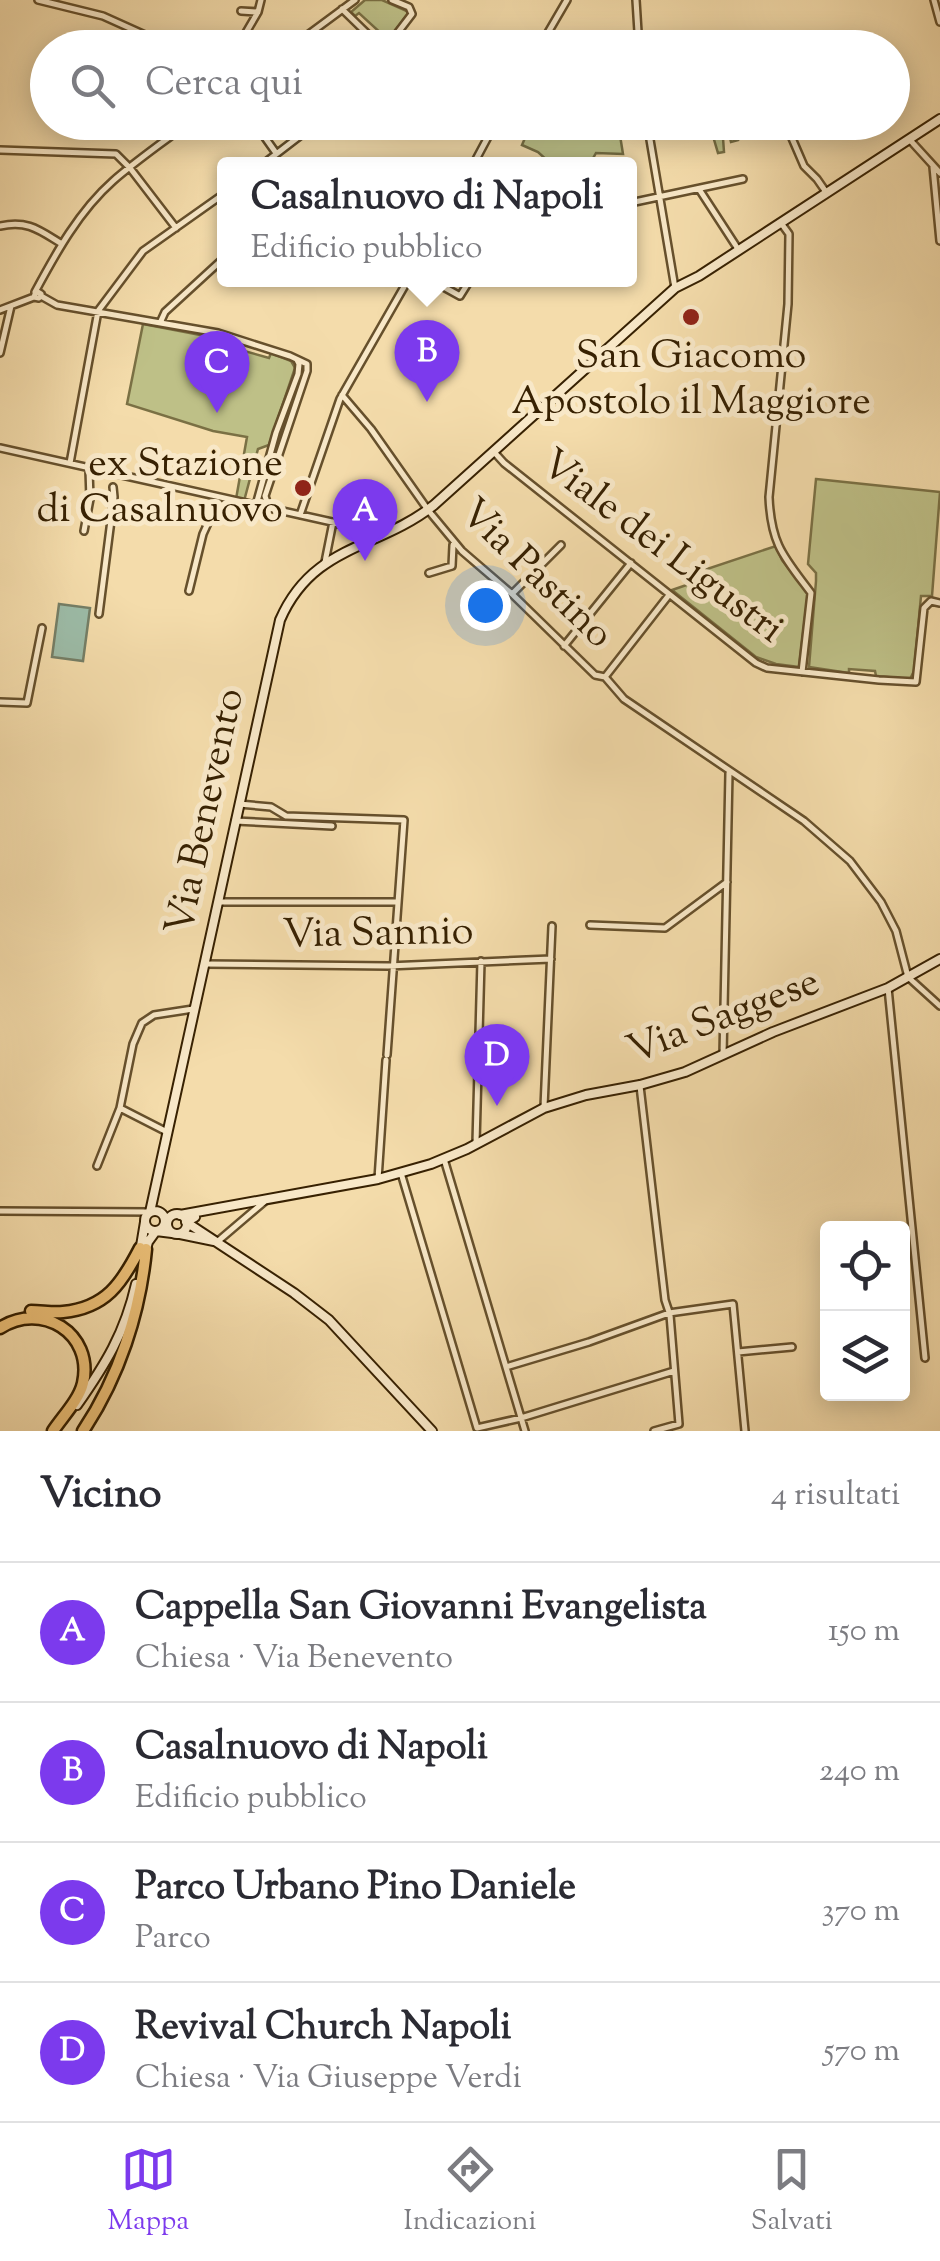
<!DOCTYPE html>
<html lang="it">
<head>
<meta charset="utf-8">
<style>
	:root { --surface:#fff; --page:#f7f7f7; --text:#2b2b33; --muted:#7c7c81; --line:#e1e1e2; --accent:#7c3aed }
	body { margin:0; font-family:"Sorts Mill Goudy",serif; background:var(--page); color:var(--text) }
	.controls { position:absolute; right:30px; bottom:30px; display:grid; overflow:hidden; border-radius:10px; box-shadow:0 5px 25px #0003 }
	.controls button { width:90px; height:90px; display:grid; place-items:center; padding:0; border:0; border-bottom:2px solid var(--line); background:var(--surface); color:var(--text); font:50px sans-serif }
	.you { position:absolute; left:485px; top:605px; width:35px; height:35px; margin:-25px; border:8px solid #fff; border-radius:50%; background:#1a73e8; box-shadow:0 0 0 15px #1a73e833 }
	.badge { display:grid; place-items:center; width:65px; height:65px; border-radius:50%; background:var(--accent); color:#fff; font-size:32px; font-weight:700 }
	.pin { position:absolute; translate:-50% -82px; filter:drop-shadow(0 2px 5px #0008) }
	.pin::after { content:''; position:absolute; top:52px; width:35px; height:30px; background:inherit; clip-path:polygon(0 0,100% 0,50% 100%) }
	.popup { position:absolute; left:217px; top:157px; width:420px; height:130px; box-sizing:border-box; display:grid; place-content:center; border-radius:10px; background:var(--surface); filter:drop-shadow(0 2px 8px #0005); font-size:32px; white-space:nowrap; color:var(--muted) }
	.popup b { font-size:38px; color:var(--text) }
	.popup::after { content:''; position:absolute; left:50%; top:100%; margin-left:-20px; border:20px solid transparent; border-top-color:var(--surface) }
	.list { margin:0; padding:0; list-style:none }
	h2 { display:flex; justify-content:space-between; align-items:center; height:130px; margin:0; padding:0 40px; font-size:42px }
	h2 small { font-size:32px; font-weight:400; color:var(--muted) }
	.list li { display:grid; grid-template-columns:65px 1fr auto; gap:30px; align-items:center; box-sizing:border-box; height:140px; padding:0 40px; border-top:2px solid var(--line) }
	.list b { display:block; font-size:38px; white-space:nowrap }
	.list p { margin:0; font-size:32px; white-space:nowrap; color:var(--muted) }
	.list em { font-size:32px; font-style:normal; color:var(--muted) }
	.icon { flex:none; width:55px; height:55px; fill:none; stroke:currentColor; stroke-width:2; stroke-linecap:round; stroke-linejoin:round }
	.map { position:relative; flex:none; width:940px; height:1431px; overflow:hidden }
	.search { position:absolute; background:var(--surface); box-shadow:0 5px 25px #0003; left:30px; right:30px; top:30px; height:110px; display:flex; align-items:center; gap:25px; box-sizing:border-box; padding:0 35px; border-radius:55px; color:var(--muted); font-size:38px }
	.sheet { height:690px; background:var(--surface) }
	nav { display:flex; justify-content:space-around; align-items:center; box-sizing:border-box; height:140px; border-top:2px solid var(--line); background:var(--surface); font-size:28px; color:var(--muted) }
	nav a { display:grid; justify-items:center; gap:5px }
	nav .on { color:var(--accent) }
	.map>svg:first-child { display:block }
</style>
</head>
<body>
<div class="map">
<svg width="940" height="1431" viewBox="0 0 940 1431">
	<rect width="100%" height="100%" fill="#f4dcab"/>
	<filter id="stains"><feTurbulence type="fractalNoise" baseFrequency=".002" numOctaves="4"/><feColorMatrix values="0 0 0 0 .2 0 0 0 0 .09 0 0 0 0 .02 0 0 0 .5 -.17"/></filter>
	<radialGradient id="worn" r=".72"><stop offset=".6" stop-color="#630" stop-opacity="0"/><stop offset="1" stop-color="#630" stop-opacity=".3"/></radialGradient>
	<!-- green -->
	<path fill="#bec087" stroke="#7a7044" stroke-width="2.5" d="M365 0H382L409 12 386 43 382 40 384 36 359 13 355 16 351 12Z
		M501 122 618 123 623 154 596 153 592 160 587 162 550 163 538 152 522 145 525 138Z
		M684 123H736L738 140 731 142 730 138H723L724 152 718 153 710 126H694V123L684 124Z
		M143 324 216 338V343L269 358 271 353 291 361 295 368 269 445 258 449 244 501 236 499 247 437 213 431 127 404Z
		M816 479 940 492 932 596H921L914 671 910 679 876 676 875 671 849 669V673L809 667 816 581V573L808 564Z
		M776 546 782 560 808 593 799 667 776 664 756 657 672 590 704 579 701 571Z"/>
	<!-- water -->
	<path fill="#9cbca8" stroke="#747e66" stroke-width="2.5" d="M59 604 90 608 83 661 52 657Z"/>
	<g fill="none" stroke-linecap="round" stroke-linejoin="round">
		<!-- street casing -->
		<g stroke="#66502c" stroke-width="10">
			<path id="street" d="M38 0 103 16 174 48
				M636 0 639 48
				M934 0 940 22
				M342 9 382 48
				M241 11 258 12
				M237 48 258 12 261 0
				M290 48 355 0
				M386 48 412 14 409 7 392 0
				M539 48 567 0
				M254 122 276 153
				M647 122 675 288
				M785 122 804 166 817 179 826 192
				M910 140 940 173
				M0 150 116 154 130 168 176 228
				M262 165 318 122
				M473 165 496 122
				M933 167 940 241
				M699 189 738 249
				M630 203 743 179
				M781 223 789 234 788 304 769 497C771 545 784 557 811 593L802 672
				M0 226C28 220 39 230 62 244
				M431 280 460 296 470 280
				M36 291 41 294 39 298 34 297Z
				M35 292C56 253 79 211 113 181 137 160 164 142 189 122
				M41 296 57 305 218 333 290 356 307 364V371L265 496 269 508
				M0 310 34 297
				M98 311 143 251 225 193
				M160 323 165 312 225 257
				M0 353 11 306
				M342 395 371 429 428 510 462 551 512 594 595 675 605 677 624 699 804 821 850 861 881 902 896 931 908 977 940 1006
				M0 448 368 530 376 537
				M494 452 504 463 756 663 767 668 879 680 916 682 924 608 931 601 940 603
				M70 463 98 311
				M256 505 276 433 298 374 299 364 297 360
				M300 515 340 399 408 280
				M84 531 90 499 89 470
				M325 562 333 522
				M429 573 452 566 453 545
				M189 591 203 534 208 523 221 511
				M512 594 561 545
				M99 614 114 497 113 487
				M564 646 631 563
				M605 677 669 595
				M0 702 27 703 42 628
				M239 804 271 807 286 816 404 820 387 1055
				M235 821 332 826
				M218 902H398
				M590 925 665 928 727 882
				M205 964 388 966 551 959
				M888 988 925 1358
				M723 1055 729 773
				M640 1086 665 1300 670 1315 679 1424 654 1431
				M544 1107 552 926
				M120 1108 167 1132
				M476 1143 481 961
				M444 1159 525 1431
				M97 1166 120 1108 133 1044 142 1023 154 1015 193 1009
				M401 1173 477 1428 521 1418 674 1371
				M378 1179 386 1060
				M0 1211 150 1212
				M217 1242 264 1202
				M738 1352 792 1347
				M506 1367 589 1342 669 1313 733 1304 745 1431"/>
		</g>
		<!-- secondary casing -->
		<g stroke="#372102" stroke-width="12">
			<path id="secondary" d="M145 1221a10 10 0 1 1 20 0a10 10 0 1 1-20 0Z
				M150 1212 280 620C313 544 377 550 434 505L675 288 699 276 940 119
				M167 1224a10 10 0 1 1 20 0a10 10 0 1 1-20 0Z
				M180 1215 378 1179 431 1164 467 1149 544 1108 586 1095 640 1085 685 1072 773 1032 888 988 940 959
				M195 1217 186 1222 294 1293 329 1320 432 1431
				M180 1234 214 1241
				M140 1252 145 1222
				M145 1252 148 1242 156 1231 172 1233
				M77 1405C105 1365 125 1333 136 1284"/>
		</g>
		<!-- highway casing -->
		<g stroke="#372102" stroke-width="15">
			<path id="highway" d="M31 1311C42 1311 52 1313 63 1312 106 1308 122 1283 140 1248
				M0 1328C41 1301 94 1333 83 1383 79 1400 63 1416 53 1431
				M83 1431C119 1377 140 1313 146 1249"/>
		</g>
		<!-- street -->
		<use href="#street" stroke="#f8e8c8" stroke-width="5"/>
		<!-- secondary -->
		<use href="#secondary" stroke="#f8e8c8" stroke-width="8"/>
		<!-- highway -->
		<use href="#highway" stroke="#eabe76" stroke-width="10"/>
	</g>
	<!-- markers -->
	<g fill="#8f2418" stroke="#f8e8c8" stroke-width="4">
		<circle cx="691" cy="317" r="10"/>
		<circle cx="303" cy="488" r="10"/>
	</g>
	<g text-anchor="middle" dominant-baseline="central" stroke-width="10" stroke-linejoin="round" paint-order="stroke">
		<!-- poi labels -->
		<g font-size="40" fill="#372102" stroke="#f8e8c8">
			<text x="691" y="357">San Giacomo<tspan x="691" dy="46">Apostolo il Maggiore</tspan></text>
			<text x="283" y="465" text-anchor="end">ex Stazione<tspan x="283" dy="46">di Casalnuovo</tspan></text>
		</g>
		<!-- street labels -->
		<g font-size="40" fill="#372102" stroke="#f8e8c8">
			<text transform="translate(661 548) rotate(37)">Viale dei Ligustri</text>
			<text transform="translate(535 575) rotate(44)">Via Pastino</text>
			<text transform="translate(207 812) rotate(-78)">Via Benevento</text>
			<text transform="translate(378 935) rotate(-1)">Via Sannio</text>
			<text transform="translate(724 1018) rotate(-21)">Via Saggese</text>
		</g>
	</g>
	<rect width="100%" height="100%" filter="url(#stains)"/>
	<rect width="100%" height="100%" fill="url(#worn)"/>
</svg>
<div class="controls">
<button><svg class="icon" aria-label="locate" viewBox="0 0 24 24"><circle cx="12" cy="12" r="6"/><path d="M12 2v4M12 18v4M2 12h4M18 12h4"/></svg></button>
<button><svg class="icon" aria-label="layers" viewBox="0 0 24 24"><path d="M12 4l9 5-9 5-9-5zM3 14l9 5 9-5"/></svg></button>
</div>
<div class="you"></div>
<div class="pin badge" style="left:365px;top:561px">A</div>
<div class="pin badge" style="left:427px;top:402px">B</div>
<div class="popup"><b>Casalnuovo di Napoli</b>Edificio pubblico</div>
<div class="pin badge" style="left:217px;top:413px">C</div>
<div class="pin badge" style="left:497px;top:1106px">D</div>
<div class="search"><svg class="icon" aria-label="search" viewBox="0 0 24 24"><circle cx="10" cy="10" r="6"/><path d="M15 15l6 6"/></svg>Cerca qui</div>
</div>
<section class="sheet">
<h2>Vicino<small>4 risultati</small></h2>
<ul class="list">
<li><span class="badge">A</span><div><b>Cappella San Giovanni Evangelista</b><p>Chiesa · Via Benevento</p></div><em>150 m</em></li>
<li><span class="badge">B</span><div><b>Casalnuovo di Napoli</b><p>Edificio pubblico</p></div><em>240 m</em></li>
<li><span class="badge">C</span><div><b>Parco Urbano Pino Daniele</b><p>Parco</p></div><em>370 m</em></li>
<li><span class="badge">D</span><div><b>Revival Church Napoli</b><p>Chiesa · Via Giuseppe Verdi</p></div><em>570 m</em></li>
</ul>
</section>
<nav>
<a class="on"><svg class="icon" aria-label="map" viewBox="0 0 24 24"><path d="M3 6l6-2 6 2 6-2v14l-6 2-6-2-6 2zM9 4v14M15 6v14"/></svg>Mappa</a>
<a><svg class="icon" aria-label="directions" viewBox="0 0 24 24"><path d="M12 3l9 9-9 9-9-9zM9 14v-3h6M13 9l2 2-2 2"/></svg>Indicazioni</a>
<a><svg class="icon" aria-label="saved" viewBox="0 0 24 24"><path d="M7 4h10v16l-5-4-5 4z"/></svg>Salvati</a>
</nav>
</body>
</html>
